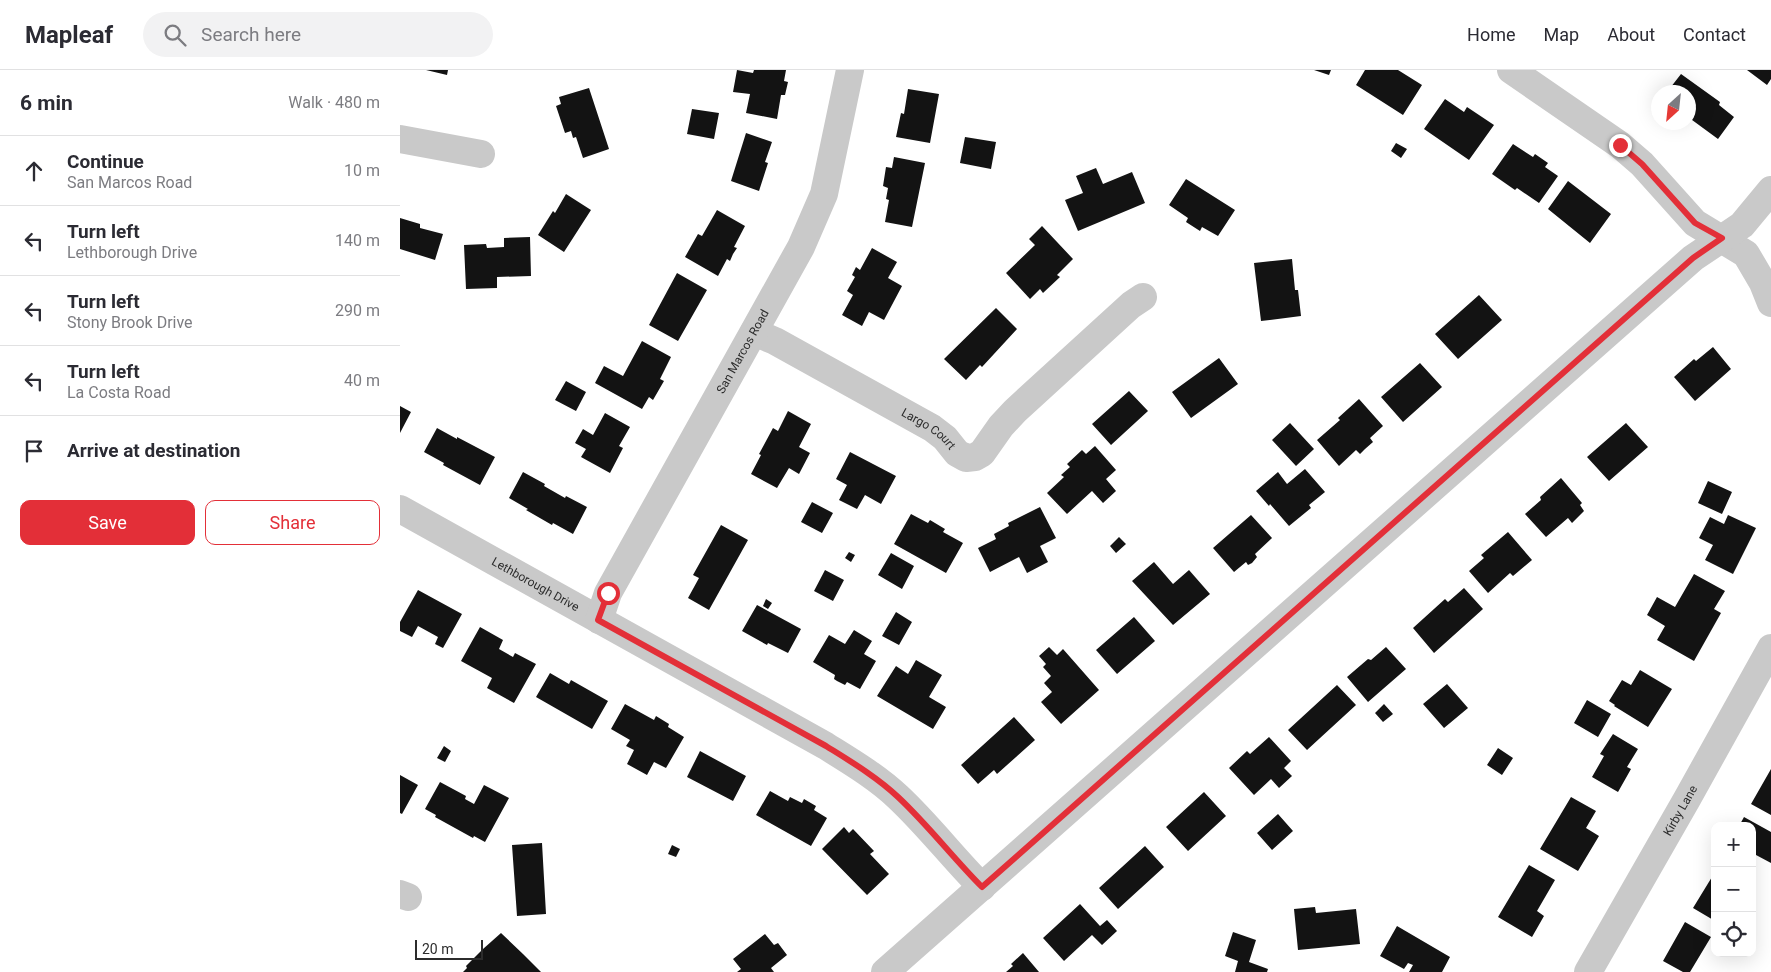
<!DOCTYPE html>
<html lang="en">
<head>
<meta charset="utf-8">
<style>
	:root { --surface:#fff; --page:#f2f2f3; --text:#2b2b33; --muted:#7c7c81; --line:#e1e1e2; --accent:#e32f38 }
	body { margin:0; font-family:Roboto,sans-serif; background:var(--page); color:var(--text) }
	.controls { position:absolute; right:15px; bottom:15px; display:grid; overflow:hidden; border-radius:10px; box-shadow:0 5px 20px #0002 }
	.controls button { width:45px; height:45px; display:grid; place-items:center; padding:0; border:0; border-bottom:1px solid var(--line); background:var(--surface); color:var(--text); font:25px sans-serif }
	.compass { position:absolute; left:1251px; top:15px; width:45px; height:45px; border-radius:50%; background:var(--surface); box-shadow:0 5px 20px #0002; rotate:207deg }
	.scale { position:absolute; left:15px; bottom:12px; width:68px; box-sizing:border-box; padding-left:5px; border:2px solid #2c2c2c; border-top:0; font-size:14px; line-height:18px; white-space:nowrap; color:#2c2c2c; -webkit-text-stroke:4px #fff; paint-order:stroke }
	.stop { position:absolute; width:15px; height:15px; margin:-11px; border:4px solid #e32f38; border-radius:50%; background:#fff }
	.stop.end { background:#e32f38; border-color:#fff; box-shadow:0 1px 5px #0008 }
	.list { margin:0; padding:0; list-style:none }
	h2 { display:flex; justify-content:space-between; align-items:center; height:65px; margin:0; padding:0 20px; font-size:21px }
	h2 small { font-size:16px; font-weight:400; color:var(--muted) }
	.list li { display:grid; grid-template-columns:32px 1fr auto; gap:15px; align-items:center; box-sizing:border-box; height:70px; padding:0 20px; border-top:1px solid var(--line) }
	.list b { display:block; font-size:19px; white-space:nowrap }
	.list p { margin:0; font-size:16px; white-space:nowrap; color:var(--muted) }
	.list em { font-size:16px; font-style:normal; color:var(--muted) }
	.actions { display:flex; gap:10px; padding:15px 20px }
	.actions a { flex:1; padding:11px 0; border:1px solid var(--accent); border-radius:10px; text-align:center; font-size:18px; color:var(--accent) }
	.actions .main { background:var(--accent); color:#fff }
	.icon { flex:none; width:28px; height:28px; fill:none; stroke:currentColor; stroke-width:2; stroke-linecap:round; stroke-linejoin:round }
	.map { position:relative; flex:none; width:1371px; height:902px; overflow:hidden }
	header { display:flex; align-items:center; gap:30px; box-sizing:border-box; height:70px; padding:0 25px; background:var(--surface); border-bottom:1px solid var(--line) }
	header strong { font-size:24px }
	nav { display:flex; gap:28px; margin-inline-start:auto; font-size:18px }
	.search { width:350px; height:45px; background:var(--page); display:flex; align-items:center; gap:12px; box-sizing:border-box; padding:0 18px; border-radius:28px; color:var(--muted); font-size:19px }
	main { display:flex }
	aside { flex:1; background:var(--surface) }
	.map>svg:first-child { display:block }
</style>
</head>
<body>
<header>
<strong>Mapleaf</strong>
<div class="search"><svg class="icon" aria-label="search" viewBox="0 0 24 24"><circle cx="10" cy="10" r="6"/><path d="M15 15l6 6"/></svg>Search here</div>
<nav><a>Home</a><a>Map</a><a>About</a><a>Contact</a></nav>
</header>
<main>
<aside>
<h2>6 min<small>Walk · 480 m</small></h2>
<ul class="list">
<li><svg class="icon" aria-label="ahead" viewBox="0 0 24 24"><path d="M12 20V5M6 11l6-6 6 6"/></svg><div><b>Continue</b><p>San Marcos Road</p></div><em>10 m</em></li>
<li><svg class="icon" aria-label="left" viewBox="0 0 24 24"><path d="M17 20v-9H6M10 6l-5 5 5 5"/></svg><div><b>Turn left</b><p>Lethborough Drive</p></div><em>140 m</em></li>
<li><svg class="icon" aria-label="left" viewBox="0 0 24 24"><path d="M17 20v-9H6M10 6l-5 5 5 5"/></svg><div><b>Turn left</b><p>Stony Brook Drive</p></div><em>290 m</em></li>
<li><svg class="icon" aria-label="left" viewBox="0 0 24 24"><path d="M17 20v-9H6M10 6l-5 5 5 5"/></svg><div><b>Turn left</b><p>La Costa Road</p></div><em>40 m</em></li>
<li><svg class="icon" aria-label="arrive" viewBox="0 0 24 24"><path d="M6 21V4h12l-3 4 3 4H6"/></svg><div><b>Arrive at destination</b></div></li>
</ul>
<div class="actions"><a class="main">Save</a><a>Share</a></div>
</aside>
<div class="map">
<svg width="1371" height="902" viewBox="0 0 1371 902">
	<rect width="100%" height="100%" fill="#fff"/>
	<!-- building -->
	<path fill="#131313" d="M26 0H48L47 5Z
		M337 0 353 3 354 0H386L384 11 388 12 385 25H381L377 49 346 43 350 24 333 22Z
		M914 0H931L929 5Z
		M965 0H998L1022 15 1003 45 956 15Z
		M1347 0H1371V9L1367 15Z
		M1281 4 1320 32 1319 35 1334 47 1318 69 1288 47V22H1267Z
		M189 18 209 79 183 88 176 67 173 68 171 61 165 63 156 36 161 34 159 27Z
		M508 19 539 24 530 73 496 67 501 43 504 44Z
		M1045 29 1064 42 1067 37 1094 55 1069 90 1024 59Z
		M292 39 319 43 314 69 287 64Z
		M346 63 372 72 365 92 368 93 359 121 331 111Z
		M565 67 596 72 591 99 560 93Z
		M996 73 1007 79 1001 88 991 81Z
		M1113 74 1133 87 1135 84 1148 93 1145 97 1158 106 1139 133 1117 118 1115 120 1092 104Z
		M494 87 525 93 512 157 485 152 489 130 486 129 488 118 483 116 486 97 492 98Z
		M696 98 703 114 732 102 745 133 678 161 665 130 683 123 676 106Z
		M786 109 835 140 818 166 802 157 800 161 786 152 788 148 769 135Z
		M1168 111 1211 144 1190 173 1148 139Z
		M166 124 191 140 164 182 138 165 153 141 155 143Z
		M317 140 345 156 334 177 337 178 333 184 330 191 327 189 318 206 285 187 298 164 302 166Z
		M0 148 20 154V158L43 164 35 190 0 179Z
		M642 156 673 189 657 205 660 207 643 223 640 219 630 229 606 203 635 175 629 169Z
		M130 167 131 206 97 207V218L66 219 64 175 86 174 87 178 104 177V168Z
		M472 178 497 192 488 208 502 216 484 250 469 242 462 256 442 245 453 225 447 221 455 207 452 205 456 197 460 200Z
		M892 189 895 220H898L901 246 861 251 854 193Z
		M277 203 307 220 278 271 249 255Z
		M1079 225 1102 250 1058 289 1035 264Z
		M596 238 617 259 582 297 580 295 566 310 544 289Z
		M242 271 271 287 260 309 264 311 253 330 249 327 242 339 195 313 204 296 223 306Z
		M1313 277 1331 299 1295 331 1274 307 1294 289 1296 291Z
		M819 288 838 314 791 348 772 322Z
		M1020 293 1042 317 1003 352 981 327Z
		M166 311 186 322 176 341 155 330Z
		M729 321 748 341 711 375 692 354Z
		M959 329 983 356 970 368 973 372 965 379 960 384 956 380 939 396 917 370 940 350 938 348Z
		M0 336 11 342 0 363Z
		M388 341 411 354 399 377 410 383 399 404 389 398 377 418 351 404 361 385 359 384 373 358 378 361Z
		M205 343 230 357 219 376 223 378 210 403 181 387 186 379 175 373 183 359 193 365Z
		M890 353 914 379 896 396 872 370Z
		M1226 353 1248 377 1209 411 1187 387Z
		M37 358 57 369V367L95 387 80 415 43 395 44 393 24 382Z
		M695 376 716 400 706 409 716 421 703 433 692 421 667 444 647 423 664 407 661 405 670 397 667 394 682 380 686 384Z
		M450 382 496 406 481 434 465 425 457 439 439 430 447 415 436 409Z
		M905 399 925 422 909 435 911 438 889 456 870 434 869 436 856 421 878 402 887 414Z
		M123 402 145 414 144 416 165 428 166 426 187 437 173 464 153 453 152 455 126 440 128 439 109 428Z
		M1161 408 1182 433 1180 435 1184 441 1172 453 1168 448 1146 467 1125 444 1141 430 1140 427Z
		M1308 411 1332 422 1322 444 1298 433Z
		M412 432 433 443 422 463 401 452Z
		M640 437 656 468 640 476 648 492 627 503 619 487 590 502 578 478 596 469 594 464 609 456 608 453Z
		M511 444 528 453 530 450 545 459 543 462 563 473 546 503 494 474Z
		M851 445 872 468 855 484 857 487 852 493 848 495 846 492 834 502 813 478Z
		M1328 445 1356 458 1333 504 1305 490 1313 475 1299 468 1310 447 1324 454Z
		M321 455 348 470 309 540 288 528 299 508 293 505Z
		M1108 462 1132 490 1113 506 1110 503 1088 523 1069 501 1084 488 1081 485Z
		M719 467 726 474 716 483 710 476Z
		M449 482 455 485 451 492 445 488Z
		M491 483 514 496 502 519 478 505Z
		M754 492 773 514 789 500 810 524 773 555 732 511Z
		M425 500 444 510 433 531 414 521Z
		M1294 504 1325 521 1314 539 1321 543 1294 591 1257 570 1265 556 1247 545 1257 527 1275 537Z
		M1064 518 1083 539 1034 583 1013 558 1045 529 1048 532Z
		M18 520 62 544 43 578 35 574 38 567 18 556 12 567 0 561V552Z
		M366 529 372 533 368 539 363 536Z
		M357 535 401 559 388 583 368 573 367 575 342 561Z
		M496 542 512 552 499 575 482 566Z
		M734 547 755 571 717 604 696 580Z
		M80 557 103 570 99 579 113 587 115 583 136 594 114 633 87 618 92 608 61 591Z
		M454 560 472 571 464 584 476 591 460 619 447 612 445 615 437 611 434 609 435 605 413 592 429 565 445 574Z
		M649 577 657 585 663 579 699 620 661 654 641 632 652 622 644 613 651 606 643 597 646 594 639 586Z
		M986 577 1006 599 968 632 947 607 968 589 971 590Z
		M516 590 542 605 529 627 546 637 533 659 477 626 496 596 508 604Z
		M1240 600 1272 619 1248 657 1214 636 1215 635 1209 631 1222 610 1231 615Z
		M150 603 169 614 171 610 208 631 192 659 136 627Z
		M1047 614 1068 638 1044 658 1023 634Z
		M937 615 956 635 907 680 888 660Z
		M1187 630 1211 644 1198 667 1174 653Z
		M225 634 254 650 256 646 269 654 268 657 284 667 266 698 254 692 247 705 227 694 234 680 226 676 230 670 211 659Z
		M984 634 993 644 983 652 975 643Z
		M614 647 635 670 597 704 594 700 578 714 561 695Z
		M1213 664 1238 679 1227 697 1231 699 1218 722 1192 707 1204 686 1200 684Z
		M869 667 891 691 884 698 892 706 879 718 871 709 854 725 829 698 847 681 850 684Z
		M44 676 51 681 45 692 37 688Z
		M1098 678 1113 688 1102 705 1087 695Z
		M300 681 346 706 333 731 287 707Z
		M1371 699V745L1351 734Z
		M0 705 18 715 2 744 0 743Z
		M40 712 66 726 65 729 74 734 84 715 109 728 85 772 74 766 73 768 35 747 36 745 25 739Z
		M370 721 388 731 390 727 402 733 404 729 416 736 414 740 427 748 411 776 356 745Z
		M804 722 826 746 788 781 766 757Z
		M1171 727 1196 741 1186 758 1199 766 1178 801 1140 779Z
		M878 744 893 761 872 780 857 763Z
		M1344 747 1371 762V793L1356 785 1352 791V756H1339Z
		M444 757 449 763 453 759 474 781 470 784 489 804 467 825 422 779Z
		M142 773 146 844 117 846 112 775Z
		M272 775 280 779 276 787 268 784Z
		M745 776 764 797 718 839 699 818Z
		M1129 795 1155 810 1137 841 1144 846 1132 867 1098 847Z
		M1315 802V851L1293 838Z
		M680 834 700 856 707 850 717 861 702 875 692 865 664 891 643 868Z
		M915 837 916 843 956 839 960 874 898 880 894 839Z
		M1285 852 1311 867 1290 902H1283L1263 891Z
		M997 856 1050 887 1042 902H1009L1013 895 1008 893 1004 899 980 886Z
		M833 862 856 870 849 892 868 899 867 902H835L838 891 825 886Z
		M101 863 123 884 141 902H63L67 898 66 896 83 879Z
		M365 864 374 875 378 873 387 885 371 898 374 902H337L341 899 333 889Z
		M623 883 639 902H606L613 896 611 894Z"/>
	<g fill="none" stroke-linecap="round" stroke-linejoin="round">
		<!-- minor -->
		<g stroke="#c9c9c9" stroke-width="28">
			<path d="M1111 0 1220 75 1242 94 1295 153 1346 184 1363 213 1371 233"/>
			<path d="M0 69 81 84"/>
			<path id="s1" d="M354 262 375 271 532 358 545 368 557 383 566 388 575 387 582 383 601 356 615 341 731 235 743 227"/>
			<path id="s2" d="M0 439 426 676C450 691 477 707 498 727 528 755 553 788 582 817"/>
			<path id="s3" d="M199 550 208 523 401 177 424 124 450 0"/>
			<path d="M0 824 8 827"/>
			<path d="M485 902 1293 188 1342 155 1371 120"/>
			<path id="s4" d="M1188 902 1287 729 1371 578"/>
		</g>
	</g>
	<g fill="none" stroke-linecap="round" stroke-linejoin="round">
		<!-- route -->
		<path stroke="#e32f38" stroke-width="6" d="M208 523 198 550 426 676C450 691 477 707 498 727 528 755 553 788 582 817L1293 188 1322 168 1295 153 1242 94 1220 75"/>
	</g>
	<g text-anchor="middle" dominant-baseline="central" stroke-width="5" stroke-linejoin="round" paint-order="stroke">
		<!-- street labels -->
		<g font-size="12" fill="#2c2c2c" stroke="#fff">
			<text stroke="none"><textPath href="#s3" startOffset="305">San Marcos Road</textPath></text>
			<text stroke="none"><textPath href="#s1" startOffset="200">Largo Court</textPath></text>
			<text stroke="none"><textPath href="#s2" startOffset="155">Lethborough Drive</textPath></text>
			<text stroke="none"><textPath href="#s4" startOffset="186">Kirby Lane</textPath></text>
		</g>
	</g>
</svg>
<div class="controls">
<button>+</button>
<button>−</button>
<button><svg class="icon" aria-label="locate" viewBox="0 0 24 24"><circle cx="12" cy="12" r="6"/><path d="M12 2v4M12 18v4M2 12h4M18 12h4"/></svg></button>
</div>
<svg class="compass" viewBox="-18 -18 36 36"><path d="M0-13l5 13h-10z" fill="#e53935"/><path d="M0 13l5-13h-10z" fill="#7c7c81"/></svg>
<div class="scale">20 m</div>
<div class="stop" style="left:208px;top:523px"></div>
<div class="stop end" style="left:1220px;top:75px"></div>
</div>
</main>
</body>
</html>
